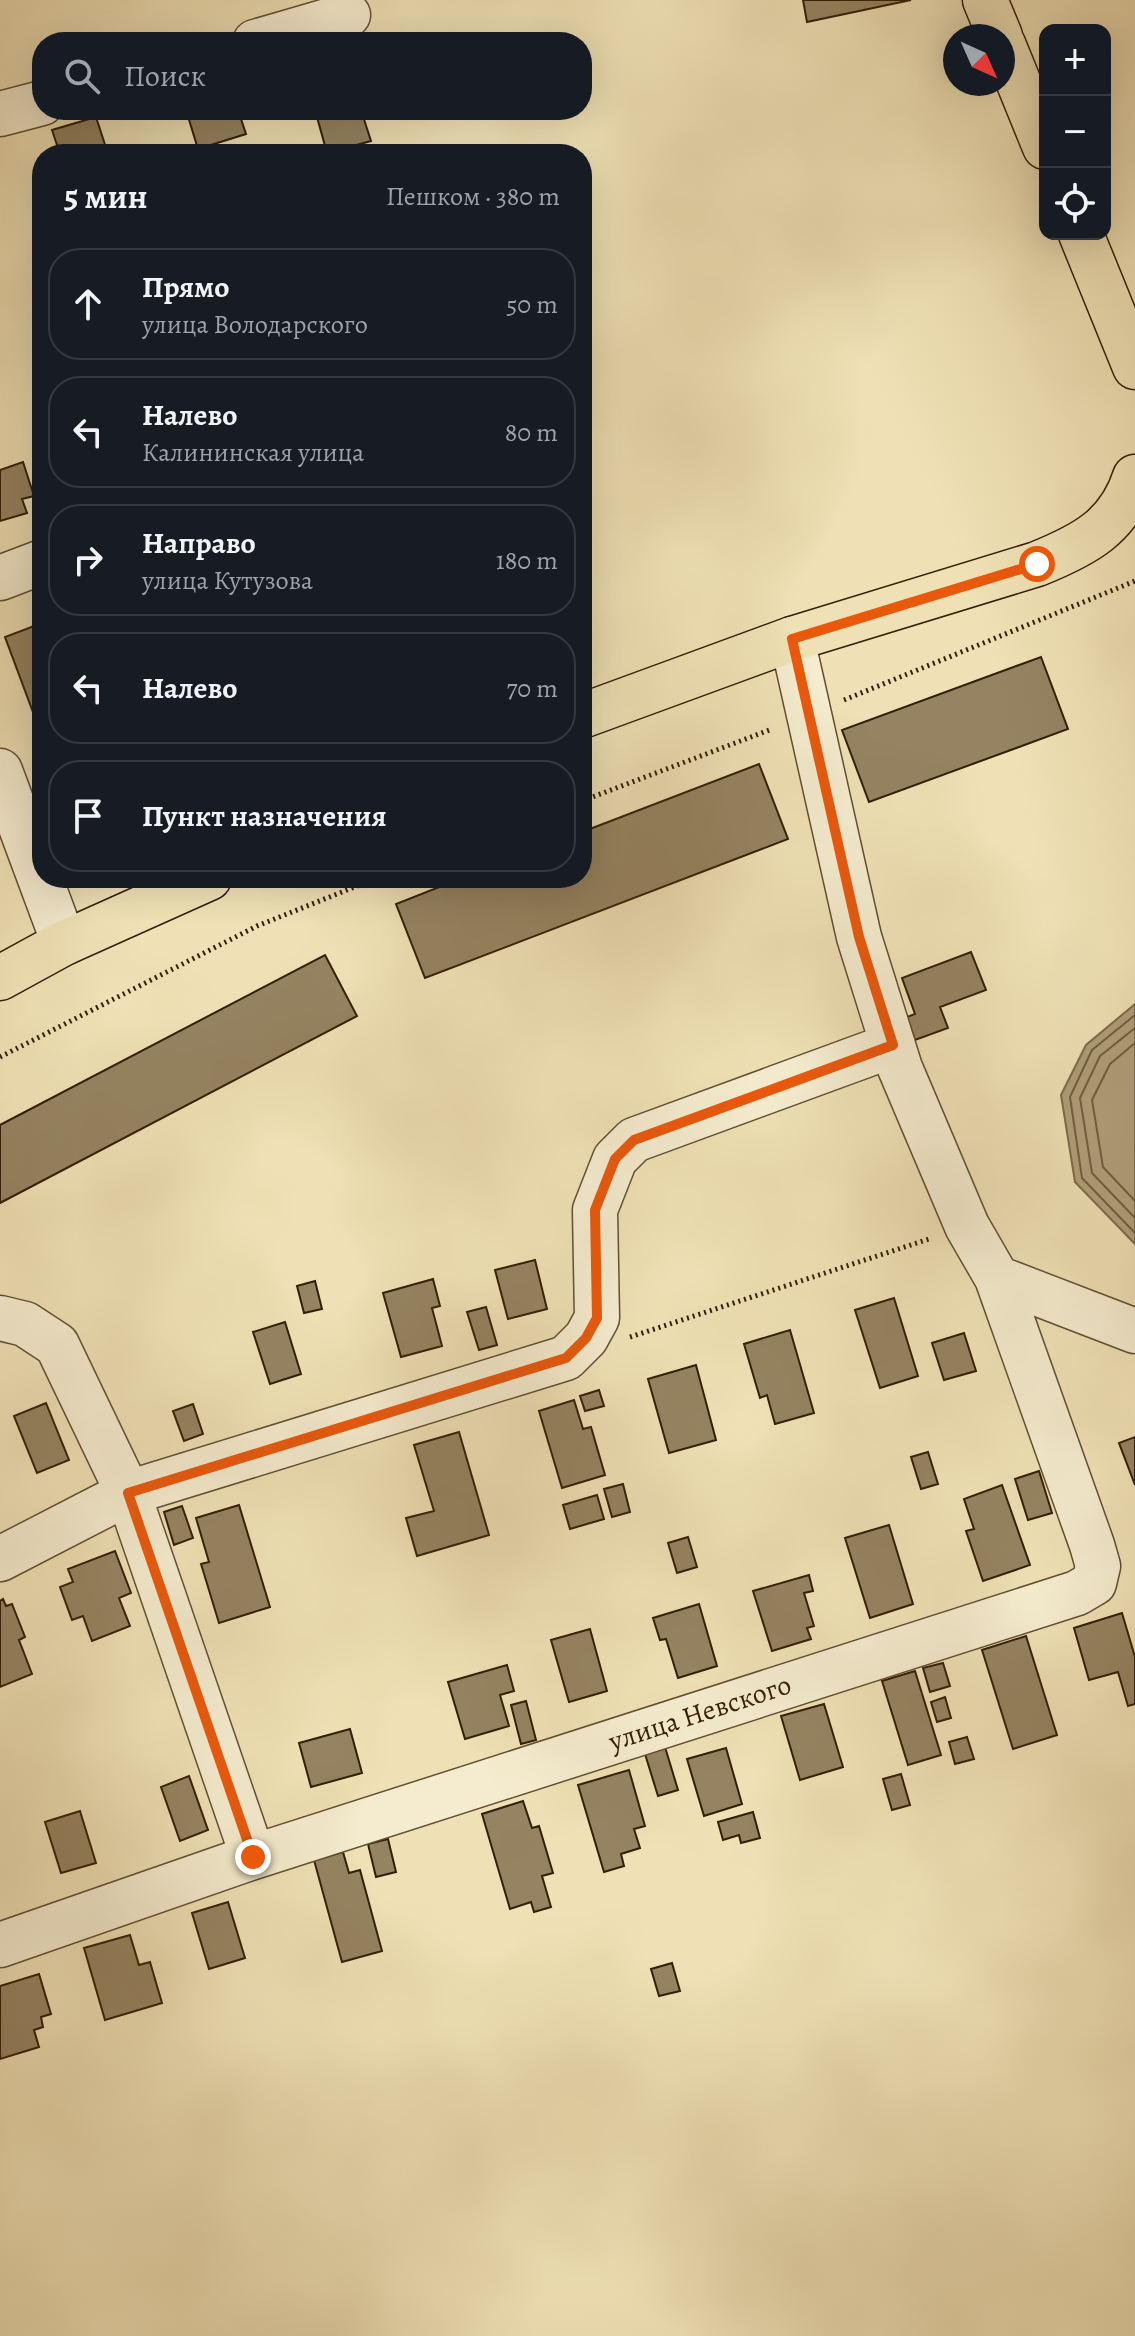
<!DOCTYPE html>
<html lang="ru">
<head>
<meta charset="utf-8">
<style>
	:root { --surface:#171b24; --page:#20242c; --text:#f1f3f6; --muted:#9ea1a6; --line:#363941 }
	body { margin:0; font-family:Alegreya,serif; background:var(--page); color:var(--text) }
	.controls { position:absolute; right:24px; top:24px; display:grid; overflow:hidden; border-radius:16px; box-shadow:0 8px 32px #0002 }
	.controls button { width:72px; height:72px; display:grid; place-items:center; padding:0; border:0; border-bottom:2px solid var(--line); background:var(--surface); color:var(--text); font:40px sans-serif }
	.compass { position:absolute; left:943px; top:24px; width:72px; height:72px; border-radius:50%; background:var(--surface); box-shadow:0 8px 32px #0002; rotate:135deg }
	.stop { position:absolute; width:24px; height:24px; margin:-18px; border:6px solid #ea580c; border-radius:50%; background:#fff }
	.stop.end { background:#ea580c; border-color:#fff; box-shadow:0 2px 8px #0008 }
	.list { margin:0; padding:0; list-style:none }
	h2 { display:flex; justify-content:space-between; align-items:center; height:104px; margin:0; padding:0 32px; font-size:34px }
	h2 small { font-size:26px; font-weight:400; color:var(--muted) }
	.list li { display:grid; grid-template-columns:52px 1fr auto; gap:24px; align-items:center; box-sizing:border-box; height:112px; margin:0 16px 16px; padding:0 16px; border:2px solid var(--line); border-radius:32px }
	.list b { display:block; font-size:30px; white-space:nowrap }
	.list p { margin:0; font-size:26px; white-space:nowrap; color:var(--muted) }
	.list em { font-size:26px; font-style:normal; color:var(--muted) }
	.icon { flex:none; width:44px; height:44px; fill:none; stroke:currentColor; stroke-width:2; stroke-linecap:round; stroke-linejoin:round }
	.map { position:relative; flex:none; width:1135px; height:2336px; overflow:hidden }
	.search { position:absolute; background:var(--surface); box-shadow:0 8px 32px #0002; left:32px; top:32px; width:560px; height:88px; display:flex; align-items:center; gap:20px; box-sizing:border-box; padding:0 28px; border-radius:32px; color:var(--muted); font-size:30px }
	.panel { position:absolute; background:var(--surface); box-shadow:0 8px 32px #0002; left:32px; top:144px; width:560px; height:744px; border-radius:32px }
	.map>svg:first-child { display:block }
</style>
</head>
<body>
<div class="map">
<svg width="1135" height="2336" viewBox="0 0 1135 2336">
	<rect width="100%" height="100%" fill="#efe1b5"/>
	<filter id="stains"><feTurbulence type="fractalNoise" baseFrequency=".0025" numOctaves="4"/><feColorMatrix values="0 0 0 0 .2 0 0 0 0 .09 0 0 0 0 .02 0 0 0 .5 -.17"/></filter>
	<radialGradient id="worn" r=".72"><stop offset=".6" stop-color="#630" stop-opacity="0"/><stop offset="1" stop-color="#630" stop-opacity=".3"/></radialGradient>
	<!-- water -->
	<path fill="#af9f7a" stroke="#7d6b4c" stroke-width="2" d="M1135 1004V1244L1075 1182 1061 1095 1086 1045Z"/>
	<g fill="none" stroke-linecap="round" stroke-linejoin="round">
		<!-- shore -->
		<path stroke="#715e40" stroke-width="2" d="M1135 1015 1092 1050 1070 1097 1082 1178 1135 1233
			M1135 1028 1100 1056 1080 1098 1092 1173 1135 1218
			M1135 1043 1110 1064 1092 1100 1103 1167 1135 1201"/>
	</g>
	<!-- building -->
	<path fill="#958361" stroke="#331e07" stroke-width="2" d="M803 0H911L807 22Z
		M186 110H238L246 134 198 149Z
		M315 110H361L371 141 327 153Z
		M96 117 108 154H60L52 130Z
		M23 462 34 496 22 499 27 513 0 521V470Z
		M42 623V721L37 723 5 637Z
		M1041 657 1068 729 869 802 842 730Z
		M759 764 788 839 425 978 396 904 462 878H582V832Z
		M971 952 986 990 940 1007 948 1028 915 1040 907 1017 915 1014 902 978Z
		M325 955 357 1016 0 1203V1125Z
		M535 1260 547 1309 508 1319 495 1270Z
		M433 1279 440 1306 432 1308 442 1346 401 1357 383 1293Z
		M315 1281 322 1309 304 1313 297 1286Z
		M894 1298 918 1376 880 1388 855 1310Z
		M486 1307 497 1345 479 1350 467 1312Z
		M285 1322 301 1374 270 1384 253 1332Z
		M790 1330 814 1413 775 1424 767 1395 760 1398 744 1344Z
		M964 1333 976 1371 944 1380 932 1343Z
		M696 1365 716 1440 669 1453 648 1379Z
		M599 1390 604 1406 585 1411 580 1396Z
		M574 1400 583 1429 591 1427 605 1475 562 1488 539 1411Z
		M46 1403 69 1460 37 1473 14 1416Z
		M193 1404 203 1434 184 1441 173 1411Z
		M459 1432 489 1535 417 1556 406 1518 434 1511 414 1445Z
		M1135 1437V1485L1119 1443Z
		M928 1452 938 1484 921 1489 911 1457Z
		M1039 1471 1052 1513 1028 1520 1015 1479Z
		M623 1484 630 1512 612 1517 604 1489Z
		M1002 1485 1030 1565 983 1581 966 1531 974 1529 964 1499Z
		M597 1495 604 1519 570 1529 563 1505Z
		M239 1505 270 1607 219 1623 201 1564 209 1562 196 1518Z
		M182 1506 193 1538 174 1545 164 1512Z
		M889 1525 913 1604 870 1618 845 1538Z
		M688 1537 697 1567 677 1573 668 1543Z
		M115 1551 131 1593 119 1598 130 1626 92 1641 83 1616 72 1620 60 1587 73 1582 68 1569Z
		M809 1575 813 1591 804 1593 814 1626 807 1628 811 1639 772 1651 753 1591Z
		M3 1599 6 1606 12 1604 25 1637 19 1640 32 1674 0 1687V1601Z
		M699 1604 717 1666 678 1678 666 1639 660 1640 653 1618Z
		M1122 1613 1135 1657V1704L1128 1706 1118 1672 1089 1680 1074 1628Z
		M590 1629 607 1691 569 1702 551 1640Z
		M1026 1636 1057 1735 1013 1749 982 1650Z
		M943 1663 950 1686 930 1692 923 1668Z
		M507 1665 514 1691 500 1695 509 1726 465 1739 448 1682Z
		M915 1671 941 1755 908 1765 882 1681Z
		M945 1697 951 1718 937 1722 931 1702Z
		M526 1701 536 1740 521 1744 511 1705Z
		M824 1704 843 1767 800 1780 781 1716Z
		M350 1729 362 1773 311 1787 299 1743Z
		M967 1737 974 1759 955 1764 949 1742Z
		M665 1747 678 1790 658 1796 645 1754Z
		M726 1748 742 1804 704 1816 687 1759Z
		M629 1770 645 1826 634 1829 640 1848 621 1854 624 1866 604 1872 578 1785Z
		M901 1774 910 1805 892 1810 883 1779Z
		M189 1776 208 1830 180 1841 161 1787Z
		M523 1801 532 1828 539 1826 553 1873 542 1876 551 1907 534 1912 531 1902 510 1909 482 1814Z
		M80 1811 96 1863 61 1873 45 1822Z
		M753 1812 760 1838 741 1843 739 1835 723 1840 718 1822Z
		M388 1839 396 1872 376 1877 368 1844Z
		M343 1852 349 1873 360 1870 382 1951 342 1962 314 1860Z
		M228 1902 245 1958 209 1969 192 1913Z
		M130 1935 139 1965 150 1962 162 2003 105 2020 84 1948Z
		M672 1963 680 1991 659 1996 651 1969Z
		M39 1974 51 2014 41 2017 43 2027 34 2030 39 2047 0 2059V1986Z"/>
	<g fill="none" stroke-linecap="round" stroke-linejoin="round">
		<!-- minor casing -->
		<g stroke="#624f32" stroke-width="47">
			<path id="minor" d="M255 42 348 15
				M0 114 42 103
				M0 578 42 562
				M792 639 859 937 900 1068 967 1226 997 1278 1135 1331
				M0 771 64 943
				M0 1318 25 1324 57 1345 128 1493 253 1857
				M0 1559 128 1493 566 1358 586 1338 597 1318 595 1210 615 1159 634 1140 893 1045
				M0 1945 253 1857 1077 1593 1094 1583 1098 1566 1092 1545 997 1278"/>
		</g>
		<!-- major casing -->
		<g stroke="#331e07" stroke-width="47">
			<path id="major" d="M985 0 1000 36
				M1003 44 1045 147
				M1081 234 1135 367
				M582 716 792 639 1037 564C1084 545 1119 527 1135 477
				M0 978 64 943 209 878"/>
		</g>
		<!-- path -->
		<path stroke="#331e07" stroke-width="5" stroke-dasharray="2 4" stroke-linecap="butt" d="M844 700 1135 581
			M582 801 772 729
			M0 1057 257 926 377 878
			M630 1337 932 1238"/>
		<!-- minor -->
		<use href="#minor" stroke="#f5eccf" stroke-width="44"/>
		<!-- major -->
		<use href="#major" stroke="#efe1b5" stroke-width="44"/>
	</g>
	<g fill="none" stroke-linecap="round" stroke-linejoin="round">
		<!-- route -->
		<path stroke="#ea580c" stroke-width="10" d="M253 1857 128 1493 566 1358 586 1338 597 1318 595 1210 615 1159 634 1140 893 1045 859 937 792 639 1037 564"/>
	</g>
	<g text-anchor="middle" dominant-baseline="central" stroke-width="7" stroke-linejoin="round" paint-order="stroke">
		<!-- street labels -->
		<g font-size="28" fill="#331e07" stroke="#f5eccf">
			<text transform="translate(700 1713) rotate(-18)">улица Невского</text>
		</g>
	</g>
	<rect width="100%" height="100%" filter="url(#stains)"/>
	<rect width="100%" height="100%" fill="url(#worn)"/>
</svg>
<div class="controls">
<button>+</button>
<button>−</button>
<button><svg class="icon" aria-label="locate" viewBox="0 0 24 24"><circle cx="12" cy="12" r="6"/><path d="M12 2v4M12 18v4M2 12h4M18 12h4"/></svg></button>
</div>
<svg class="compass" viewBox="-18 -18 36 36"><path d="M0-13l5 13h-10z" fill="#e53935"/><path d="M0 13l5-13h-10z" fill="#9ea1a6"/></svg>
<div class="stop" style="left:1037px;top:564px"></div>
<div class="stop end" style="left:253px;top:1857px"></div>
<div class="search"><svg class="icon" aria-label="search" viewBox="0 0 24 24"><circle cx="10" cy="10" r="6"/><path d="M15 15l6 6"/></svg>Поиск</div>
<section class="panel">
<h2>5 мин<small>Пешком · 380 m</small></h2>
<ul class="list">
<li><svg class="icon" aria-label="ahead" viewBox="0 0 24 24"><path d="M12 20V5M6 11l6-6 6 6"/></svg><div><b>Прямо</b><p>улица Володарского</p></div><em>50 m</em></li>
<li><svg class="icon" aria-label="left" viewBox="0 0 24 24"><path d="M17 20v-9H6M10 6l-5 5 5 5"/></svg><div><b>Налево</b><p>Калининская улица</p></div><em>80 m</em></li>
<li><svg class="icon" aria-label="right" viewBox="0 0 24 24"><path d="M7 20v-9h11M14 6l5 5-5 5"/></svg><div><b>Направо</b><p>улица Кутузова</p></div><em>180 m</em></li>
<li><svg class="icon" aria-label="left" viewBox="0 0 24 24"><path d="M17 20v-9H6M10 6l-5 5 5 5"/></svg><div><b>Налево</b></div><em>70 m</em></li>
<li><svg class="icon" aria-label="arrive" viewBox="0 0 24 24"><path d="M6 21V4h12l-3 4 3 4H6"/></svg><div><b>Пункт назначения</b></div></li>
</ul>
</section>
</div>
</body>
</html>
